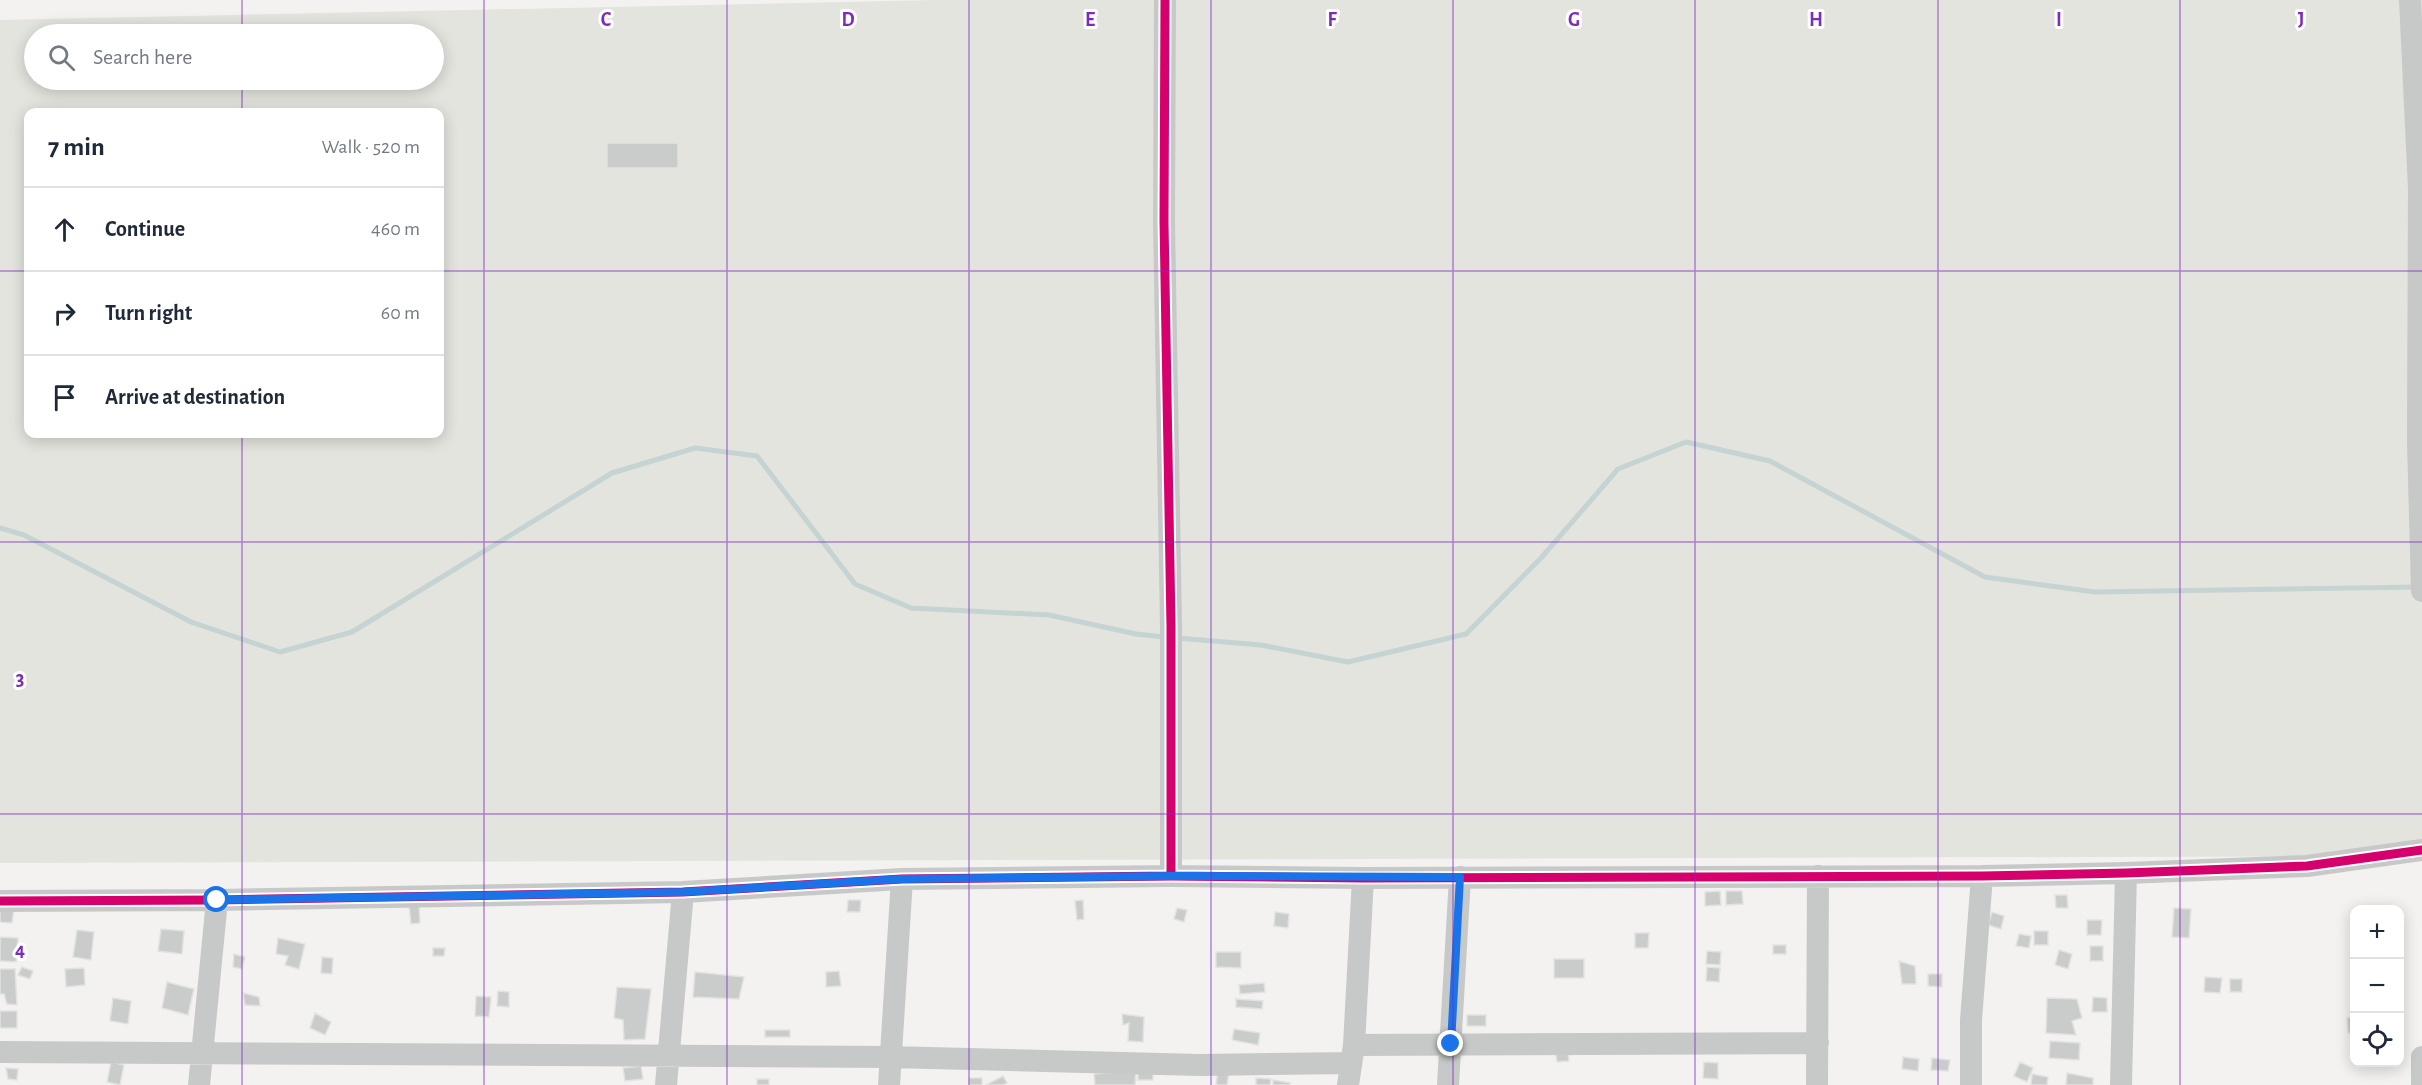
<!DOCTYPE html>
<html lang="en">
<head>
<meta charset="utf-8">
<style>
	:root { --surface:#fff; --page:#f6f6f7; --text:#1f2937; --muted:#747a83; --line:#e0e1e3 }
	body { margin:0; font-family:"Alegreya Sans",sans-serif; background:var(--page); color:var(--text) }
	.controls { position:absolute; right:18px; bottom:18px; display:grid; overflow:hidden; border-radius:12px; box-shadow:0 3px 15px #0003 }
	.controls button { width:54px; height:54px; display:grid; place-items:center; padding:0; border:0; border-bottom:2px solid var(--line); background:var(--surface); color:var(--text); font:30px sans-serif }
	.stop { position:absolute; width:18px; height:18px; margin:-14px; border:4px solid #1a73e8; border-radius:50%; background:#fff }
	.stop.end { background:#1a73e8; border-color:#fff; box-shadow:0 2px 6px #0008 }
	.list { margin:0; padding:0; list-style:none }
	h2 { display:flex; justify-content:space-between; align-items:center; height:78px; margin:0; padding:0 24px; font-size:26px }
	h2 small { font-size:20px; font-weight:400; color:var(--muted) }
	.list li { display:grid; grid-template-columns:39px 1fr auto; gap:18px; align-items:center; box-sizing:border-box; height:84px; padding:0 24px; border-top:2px solid var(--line) }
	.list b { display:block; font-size:22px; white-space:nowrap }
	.list em { font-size:20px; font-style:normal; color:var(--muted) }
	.icon { flex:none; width:33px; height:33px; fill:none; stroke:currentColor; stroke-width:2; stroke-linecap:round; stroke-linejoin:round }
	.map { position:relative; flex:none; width:2422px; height:1085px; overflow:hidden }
	.search { position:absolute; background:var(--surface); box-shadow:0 3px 15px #0003; left:24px; top:24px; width:420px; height:66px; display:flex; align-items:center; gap:15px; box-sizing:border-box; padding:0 21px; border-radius:33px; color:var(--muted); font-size:22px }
	.panel { position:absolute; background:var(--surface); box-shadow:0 3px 15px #0003; left:24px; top:108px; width:420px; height:330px; border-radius:12px }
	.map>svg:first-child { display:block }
</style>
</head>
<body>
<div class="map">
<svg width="2422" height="1085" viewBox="0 0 2422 1085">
	<rect width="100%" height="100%" fill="#f3f2f0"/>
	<!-- green -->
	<path fill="#e3e4dd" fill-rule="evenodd" d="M937 0H2422V856L0 863V20ZM34 34H434V80H34ZM28 112H440V434H28Z"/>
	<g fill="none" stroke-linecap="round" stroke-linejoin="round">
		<!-- stream -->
		<path stroke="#c5d3d2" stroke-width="5" d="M0 528 24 535 191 622 280 652 352 632 612 473 695 448 757 456 855 584 911 608 1049 615 1136 634 1164 637
			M1177 638 1261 645 1348 662 1466 634 1541 558 1618 469 1686 442 1770 461 1985 577 2095 592 2417 587"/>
	</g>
	<!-- building -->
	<path fill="#cacccb" stroke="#e2e2e0" stroke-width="1.5" d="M607 143H678V168H607Z
		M1720 891 1721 905 1705 906V892Z
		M1726 891H1742L1743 904 1726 905Z
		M2055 895H2067L2068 908H2056Z
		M848 900H861L860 912H847Z
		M1083 900 1084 919 1077 920 1075 901Z
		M419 904 420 923 411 924 409 905Z
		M0 908 14 910 12 923 0 922Z
		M1177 908 1187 910 1184 922 1174 919Z
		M2174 908 2191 909 2189 938 2172 937Z
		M1275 912 1289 914 1288 928 1274 926Z
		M1992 912 2004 916 2001 929 1988 925Z
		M2087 920H2102L2101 935H2087Z
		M161 929 184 931 182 954 158 951Z
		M77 930 94 932 91 960 73 957Z
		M2034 931H2048V945H2034Z
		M1635 933H1649L1648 948H1635Z
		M2019 934 2031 936 2029 948 2016 946Z
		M0 937 18 938 16 962 0 961Z
		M278 938 305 944 299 969 285 965 288 956 276 954Z
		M1773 945H1786V954H1773Z
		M2090 946H2103V961H2090Z
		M433 948H445L444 956H433Z
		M2059 950 2072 954 2068 969 2055 965Z
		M1707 951 1721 952 1720 965 1706 964Z
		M1216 952H1241V968L1216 967Z
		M234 954 245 957 242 969 233 967Z
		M322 957 333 958 332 974 321 973Z
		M1554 959H1584V978H1554Z
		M1899 961 1915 966 1916 984H1902Z
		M22 967 33 971 30 979 18 975Z
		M1707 967 1720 968 1719 982 1706 981Z
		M84 968 85 985 66 987 65 969Z
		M0 969H15L17 1005 7 1004 4 994H0Z
		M839 971 841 986 826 987V972Z
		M695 972 744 977 739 999 693 997Z
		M1928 974H1942V987L1928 986Z
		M2205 977 2222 978 2220 993 2204 992Z
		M2230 979H2242V992H2230Z
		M167 982 194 989 188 1015 162 1008Z
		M1264 983 1265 992 1240 994 1239 985Z
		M617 987 651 989 645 1039 624 1040 623 1020 614 1018Z
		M498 991 509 992V1007L497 1006Z
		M243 993 259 997 260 1006 245 1005Z
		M476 996 491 997 489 1017 475 1016Z
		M2093 997 2107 998V1012H2092Z
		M113 998 131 1001 128 1024 110 1021Z
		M2047 998 2077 999 2082 1018 2072 1021 2076 1035 2046 1033Z
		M1236 999 1263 1001 1262 1009 1236 1007Z
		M0 1011H17V1028H0Z
		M315 1013 331 1022 325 1035 310 1028Z
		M1122 1014 1144 1017 1143 1042 1128 1041 1129 1023 1123 1025Z
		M1467 1015H1486V1026H1467Z
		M2354 1017V1033H2348L2347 1018Z
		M1234 1029 1260 1033 1258 1045 1232 1040Z
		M765 1030H790V1037H765Z
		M2050 1041 2080 1043 2079 1060 2049 1058Z
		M1567 1046 1569 1061 1557 1062 1555 1047Z
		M1903 1057 1919 1059 1918 1071 1902 1069Z
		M1932 1058 1950 1060 1948 1071 1931 1070Z
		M111 1062 124 1065 120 1085 107 1082Z
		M1704 1062 1718 1063V1079L1703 1078Z
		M2020 1062 2033 1068 2027 1082 2014 1076Z
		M641 1066 643 1079 625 1081 623 1068Z
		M6 1068 18 1069 17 1080 8 1079Z
		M1218 1070 1229 1072 1227 1085H1216Z
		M1136 1071 1135 1085H1095L1094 1074Z
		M1138 1071 1153 1072V1080H1138Z
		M2067 1073 2093 1078V1085H2066Z
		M2032 1074 2048 1077 2047 1085H2031Z
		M1003 1076 1007 1083 1003 1085H986Z
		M969 1078H982V1085H969Z
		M1256 1078 1271 1079 1270 1085H1256Z
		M757 1079H769V1085H757Z
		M1273 1080 1290 1083V1085H1273Z"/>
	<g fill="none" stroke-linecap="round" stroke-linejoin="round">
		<!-- minor -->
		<path stroke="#c7c9c9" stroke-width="22" d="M1165 0 1164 221 1171 626V876
			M2410 0 2419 189 2418 441 2422 591
			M0 901 217 900 683 892 902 879 1171 876 1363 878 1982 876 2126 873 2307 866 2422 850
			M1354 1045 1818 1043
			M0 1052 891 1057 1200 1065 1351 1063
			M199 1085 217 900
			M666 1085 683 892
			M889 1085 902 879
			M1348 1085 1354 1045 1363 878
			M1448 1085 1460 877
			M1817 1085 1818 876
			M1971 1085V1020L1982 876
			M2121 1085 2126 873
			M2422 1085V1057"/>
		<!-- cycleway casing -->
		<g stroke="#fff" stroke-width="13">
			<path id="cycleway" d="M1165 0 1164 221 1171 626V876
				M0 901 217 900 683 892 902 879 1171 876 1363 878 1982 876 2126 873 2307 866 2422 850"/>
		</g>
		<!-- cycleway -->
		<use href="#cycleway" stroke="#d6006c" stroke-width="9"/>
	</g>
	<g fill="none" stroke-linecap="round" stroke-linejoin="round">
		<!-- route -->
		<path stroke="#1a73e8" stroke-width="8" d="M217 900 683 892 902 879 1171 876 1460 877 1451 1044"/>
	</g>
	<!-- grid -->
	<path fill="none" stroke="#7b2cbf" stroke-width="1.5" stroke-opacity="0.55" d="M242 0V34M484 0V1085M727 0V1085M969 0V1085M1211 0V1085M1453 0V1085M1695 0V1085M1938 0V1085M2180 0V1085M242 80V112M0 271H28M440 271H2422M242 434V1085M0 542H2422M0 814H2422"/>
	<g font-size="20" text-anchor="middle" font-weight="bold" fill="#7b2cbf" stroke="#fff" stroke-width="6" stroke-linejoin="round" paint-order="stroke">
		<text x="606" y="26">C</text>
		<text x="848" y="26">D</text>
		<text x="1090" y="26">E</text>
		<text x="1332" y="26">F</text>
		<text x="1574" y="26">G</text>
		<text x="1816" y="26">H</text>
		<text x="2059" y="26">I</text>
		<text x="2301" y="26">J</text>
		<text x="20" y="685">3</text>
		<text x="20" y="956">4</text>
	</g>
</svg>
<div class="controls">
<button>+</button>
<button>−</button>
<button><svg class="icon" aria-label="locate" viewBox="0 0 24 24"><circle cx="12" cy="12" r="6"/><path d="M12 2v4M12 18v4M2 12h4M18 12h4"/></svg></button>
</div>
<div class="stop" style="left:217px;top:900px"></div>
<div class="stop end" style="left:1451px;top:1044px"></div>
<div class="search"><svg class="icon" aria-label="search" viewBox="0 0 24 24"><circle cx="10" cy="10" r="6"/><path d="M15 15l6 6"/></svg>Search here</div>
<section class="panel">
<h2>7 min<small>Walk · 520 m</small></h2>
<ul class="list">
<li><svg class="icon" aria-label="ahead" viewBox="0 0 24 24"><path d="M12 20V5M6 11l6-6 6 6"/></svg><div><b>Continue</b></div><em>460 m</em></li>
<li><svg class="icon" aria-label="right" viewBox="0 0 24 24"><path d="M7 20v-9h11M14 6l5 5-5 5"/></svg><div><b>Turn right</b></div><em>60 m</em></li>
<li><svg class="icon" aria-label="arrive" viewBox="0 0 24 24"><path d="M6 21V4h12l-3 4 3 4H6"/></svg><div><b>Arrive at destination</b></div></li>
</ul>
</section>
</div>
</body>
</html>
